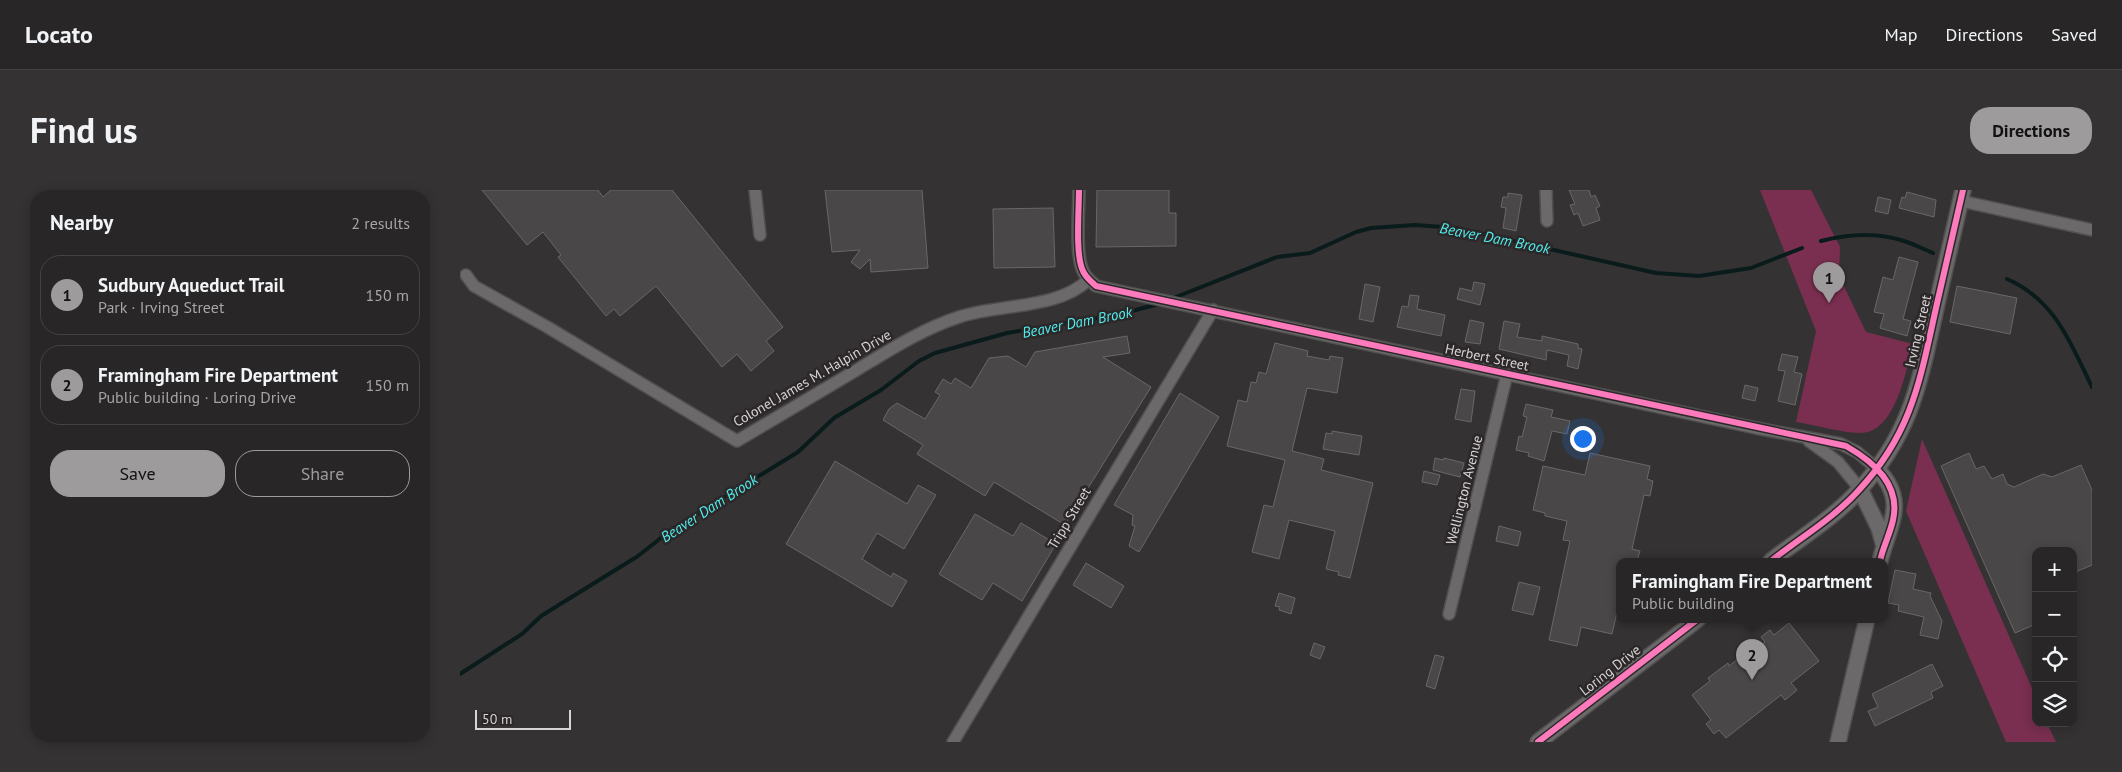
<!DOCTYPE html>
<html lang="en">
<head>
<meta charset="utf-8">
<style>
	:root { --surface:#282626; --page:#343232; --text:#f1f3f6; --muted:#a5a5a7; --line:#444343; --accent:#9e9b9c }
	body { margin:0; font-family:"PT Sans",sans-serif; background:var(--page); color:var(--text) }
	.controls { position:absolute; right:15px; bottom:15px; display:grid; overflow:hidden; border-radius:10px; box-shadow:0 2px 12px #0003 }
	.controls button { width:45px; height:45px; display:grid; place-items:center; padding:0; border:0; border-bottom:1px solid var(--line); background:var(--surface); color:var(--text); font:25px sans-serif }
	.scale { position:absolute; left:15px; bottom:12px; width:96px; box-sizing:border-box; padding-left:5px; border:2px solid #d7d4d5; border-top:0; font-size:14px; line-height:18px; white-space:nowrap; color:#d7d4d5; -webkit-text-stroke:4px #2c2728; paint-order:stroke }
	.you { position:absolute; left:1122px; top:248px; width:18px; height:18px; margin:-12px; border:4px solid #fff; border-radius:50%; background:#1a73e8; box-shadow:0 0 0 8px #1a73e833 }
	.badge { display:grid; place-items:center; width:32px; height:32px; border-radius:50%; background:var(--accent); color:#111; font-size:16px; font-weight:700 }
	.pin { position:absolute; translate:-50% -41px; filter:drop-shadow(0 1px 2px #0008) }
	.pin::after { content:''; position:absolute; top:26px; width:18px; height:15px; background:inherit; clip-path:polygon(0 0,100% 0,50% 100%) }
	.popup { position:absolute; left:1156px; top:368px; width:272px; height:65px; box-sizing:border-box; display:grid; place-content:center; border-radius:10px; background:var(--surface); filter:drop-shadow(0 1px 4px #0005); font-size:16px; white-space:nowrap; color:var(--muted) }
	.popup b { font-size:19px; color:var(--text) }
	.popup::after { content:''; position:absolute; left:50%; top:100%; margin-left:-10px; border:10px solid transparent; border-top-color:var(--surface) }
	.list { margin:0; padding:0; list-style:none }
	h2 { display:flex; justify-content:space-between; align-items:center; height:65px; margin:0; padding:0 20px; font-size:21px }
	h2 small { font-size:16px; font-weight:400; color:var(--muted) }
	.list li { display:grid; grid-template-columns:32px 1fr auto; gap:15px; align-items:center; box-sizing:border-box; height:80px; margin:0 10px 10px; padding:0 10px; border:1px solid var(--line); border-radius:20px }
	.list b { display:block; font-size:19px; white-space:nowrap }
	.list p { margin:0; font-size:16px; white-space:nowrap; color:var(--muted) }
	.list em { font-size:16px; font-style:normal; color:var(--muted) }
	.actions { display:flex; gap:10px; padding:15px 20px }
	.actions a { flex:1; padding:11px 0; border:1px solid var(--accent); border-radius:20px; text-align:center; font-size:18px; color:var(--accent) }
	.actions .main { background:var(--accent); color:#111 }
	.icon { flex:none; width:28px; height:28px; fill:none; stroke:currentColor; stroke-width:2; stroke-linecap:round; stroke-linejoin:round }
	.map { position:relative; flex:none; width:1632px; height:552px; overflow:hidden; border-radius:20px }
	header { display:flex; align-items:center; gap:30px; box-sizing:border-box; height:70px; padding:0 25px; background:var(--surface); border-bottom:1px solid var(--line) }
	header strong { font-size:24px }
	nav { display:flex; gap:28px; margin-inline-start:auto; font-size:18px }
	.intro { display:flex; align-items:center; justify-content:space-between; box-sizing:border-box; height:120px; padding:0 30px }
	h1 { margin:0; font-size:35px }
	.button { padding:12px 22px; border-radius:20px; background:var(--accent); color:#111; font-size:18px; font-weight:700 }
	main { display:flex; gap:30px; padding:0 30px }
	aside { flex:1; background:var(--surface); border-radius:20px; box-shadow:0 2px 12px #0003 }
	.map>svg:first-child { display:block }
</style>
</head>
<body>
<header>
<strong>Locato</strong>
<nav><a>Map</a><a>Directions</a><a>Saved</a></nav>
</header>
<div class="intro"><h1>Find us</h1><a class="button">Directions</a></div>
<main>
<aside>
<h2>Nearby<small>2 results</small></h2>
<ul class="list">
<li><span class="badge">1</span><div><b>Sudbury Aqueduct Trail</b><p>Park · Irving Street</p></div><em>150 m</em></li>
<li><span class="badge">2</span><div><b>Framingham Fire Department</b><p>Public building · Loring Drive</p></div><em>150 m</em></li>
</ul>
<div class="actions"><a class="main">Save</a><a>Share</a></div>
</aside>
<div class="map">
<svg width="1632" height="552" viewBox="0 0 1632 552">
	<rect width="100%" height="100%" fill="#353233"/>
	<!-- green -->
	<path fill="#7a2f50" d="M1300 0H1351L1380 57 1379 86 1406 142 1453 154C1446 180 1436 242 1401 243 1382 243 1356 235 1336 232L1356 141Z
		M1462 249 1576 507V533H1587L1596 552H1546L1446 321Z"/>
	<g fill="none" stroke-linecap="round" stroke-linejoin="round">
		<!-- stream -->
		<path stroke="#0a1b1b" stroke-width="4" d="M1361 51C1388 44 1417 42 1444 51 1454 54 1463 59 1473 63
			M1547 89C1595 110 1610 152 1632 197
			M711 109 817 67 850 63 896 42 911 38 955 35 996 38 1196 83 1239 86 1291 78 1342 58
			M0 484 62 444 81 426 178 366 211 340 338 262 374 228 421 200 459 171 475 163 547 143 656 125 699 114"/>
	</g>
	<!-- building -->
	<path fill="#4a4748" stroke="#6a6768" d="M22 0H138L143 7 151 0H212L323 137 306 151 314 161 291 181 277 164 262 177 196 96 160 126 154 119 146 126 98 67 101 65 83 42 67 55Z
		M365 0H462L468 78 411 82 410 69 400 79 391 72 400 60 372 62Z
		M637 0H709V23H716V56L636 57Z
		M1109 0H1129L1131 7 1135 5 1140 16 1136 18 1140 30 1123 36 1118 23 1114 25 1110 15 1115 14Z
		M1447 2 1476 10 1474 27 1439 18 1442 7 1445 8Z
		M1048 3 1062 5 1056 41 1043 38 1046 18 1041 17 1043 7H1048Z
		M1418 7 1431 10 1428 24 1415 21Z
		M593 18 595 77 534 78 533 19Z
		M1439 67 1458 72 1443 129 1451 131 1447 146 1420 138 1424 124 1414 122 1423 87 1433 90Z
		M1014 92 1025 94 1020 115 997 109 1000 98 1012 101Z
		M905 94 920 97 913 132 899 129Z
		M1497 96 1557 108 1550 144 1490 132Z
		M950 105 959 106 957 119 985 125 981 146 937 137 942 116 948 117Z
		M1010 130 1024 133 1020 154 1005 152Z
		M1044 131 1060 134 1057 147 1082 151V146L1118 154V158L1122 159 1118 179 1107 176 1109 165 1087 160 1086 170 1039 159Z
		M667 146 670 163 643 167 691 197 605 335 534 292 525 306 457 264 463 255 423 230 429 219 437 213 465 229 480 205 475 202 483 189 491 194 495 188 511 198 529 168 548 166 566 177 575 162Z
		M815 153 848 161 847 166 869 170 870 166 883 168 877 203 847 198 832 261 864 269 861 280 913 293 890 388 878 385 879 382 866 379 875 341 829 330 819 369 792 362 804 315 813 317 825 270 767 256 778 210 787 212 791 192 796 193 799 182 806 184Z
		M1322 164 1338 167 1334 182 1342 184 1335 215 1318 211 1325 181 1318 180Z
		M1285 195 1298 198 1295 211 1282 208Z
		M1001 199 1015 201 1011 232 995 229Z
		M720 203 759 227 679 362 669 356 675 336 672 335 673 325 654 315Z
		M1066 214 1093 220 1091 227 1110 231 1107 244 1092 241 1084 271 1068 266 1069 263 1056 260 1059 246 1062 247 1067 227 1063 226Z
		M872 241 902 246 899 265 863 259 866 243 872 244Z
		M1130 263 1190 276 1187 289 1193 291 1190 306 1184 305 1172 359 1180 361 1177 371H1160V423L1157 422 1152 444 1121 437 1117 456 1089 450 1110 351 1103 350 1107 331 1085 326V323L1073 320 1083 276 1125 285Z
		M1509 263 1516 279 1524 276 1532 289 1543 284 1547 294 1554 297 1583 284 1592 287 1621 275 1632 300V375L1613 383V361H1576V434L1555 443 1481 276Z
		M975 268 983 270 984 268 1004 273 1000 287 973 280Z
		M375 271 447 314 458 295 476 305 444 359 417 343 402 369 431 387 433 383 447 391 432 417 326 354Z
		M964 281 980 285 977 295 962 292Z
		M515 324 553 346 561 333 596 354 562 411 533 393 522 410 479 384Z
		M1039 336 1061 342 1058 356 1036 351Z
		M626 373 664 396 651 418 613 395Z
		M1435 380 1456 384 1453 399 1471 403 1470 406 1482 431 1478 449 1460 445 1464 427 1438 421 1439 415 1428 413Z
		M1059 392 1080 397 1073 425 1052 420Z
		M819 403 835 408 831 424 819 420 820 417 815 416Z
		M1329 433 1359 471 1331 493 1337 500 1325 510 1321 505 1266 548 1259 540 1254 544 1246 534 1251 530 1232 505 1250 491 1248 488 1268 473 1269 476 1288 461 1290 464 1305 452 1301 447 1310 440 1314 445Z
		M854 453 865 457 860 469 850 465Z
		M975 465 984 467 975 499 966 496Z
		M1472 474 1483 496 1471 502 1473 508 1415 536 1408 521 1418 517 1412 504Z"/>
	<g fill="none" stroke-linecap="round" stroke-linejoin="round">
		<!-- minor casing -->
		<g stroke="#514f4f" stroke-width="14">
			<path id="minor" d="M295 0 300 45
				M619 0C619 20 615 65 623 81 626 88 631 91 636 96L1296 238 1381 254 1397 262 1416 278
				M1086 0 1087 31
				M1501 11 1632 40
				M6 85 14 96 89 138 277 251C316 228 356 204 395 181 428 161 462 139 499 127 538 114 599 119 628 90
				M1349 251 1378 272 1400 299
				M989 424 1047 184
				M493 552 753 120"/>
		</g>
		<!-- tertiary casing -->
		<g stroke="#514f4f" stroke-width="18">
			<path id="tertiary" d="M1416 278C1449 311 1429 334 1420 371
				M1400 299 1419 338 1424 356
				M1311 371C1340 348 1374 328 1399 300 1452 243 1460 190 1476 118 1485 79 1494 39 1503 0
				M1078 552 1238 429
				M1378 552 1407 429"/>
		</g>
		<!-- minor -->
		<use href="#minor" stroke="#6b696a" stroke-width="11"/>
		<!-- tertiary -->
		<use href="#tertiary" stroke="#6b696a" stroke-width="15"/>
		<!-- cycleway casing -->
		<g stroke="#2c2728" stroke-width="9">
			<path id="cycleway" d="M619 0C619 20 615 65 623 81 626 88 631 91 636 96L1386 256C1414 272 1441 295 1433 330 1430 344 1423 357 1420 371
				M1311 371C1340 348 1374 328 1399 300 1452 243 1460 190 1476 118 1485 79 1494 39 1503 0
				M1078 552 1238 429"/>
		</g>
		<!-- cycleway -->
		<use href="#cycleway" stroke="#fd7abc" stroke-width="6"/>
	</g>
	<g text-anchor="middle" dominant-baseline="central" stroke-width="5" stroke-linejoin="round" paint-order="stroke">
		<!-- street labels -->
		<g font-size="14" fill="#d7d4d5" stroke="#2c2728">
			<text transform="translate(1458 141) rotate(-77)">Irving Street</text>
			<text transform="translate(1027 167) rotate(12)">Herbert Street</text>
			<text transform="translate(352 188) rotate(-30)">Colonel James M. Halpin Drive</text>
			<text transform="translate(1004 300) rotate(-76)">Wellington Avenue</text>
			<text transform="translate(609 328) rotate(-59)">Tripp Street</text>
			<text transform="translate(1150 480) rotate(-38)">Loring Drive</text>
		</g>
		<!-- water labels -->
		<g font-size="15" font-style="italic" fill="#51edec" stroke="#2c2728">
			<text transform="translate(1035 48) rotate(11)">Beaver Dam Brook</text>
			<text transform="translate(617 132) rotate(-11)">Beaver Dam Brook</text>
			<text transform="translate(249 318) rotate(-33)">Beaver Dam Brook</text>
		</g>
	</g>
</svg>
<div class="controls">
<button>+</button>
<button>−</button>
<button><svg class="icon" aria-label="locate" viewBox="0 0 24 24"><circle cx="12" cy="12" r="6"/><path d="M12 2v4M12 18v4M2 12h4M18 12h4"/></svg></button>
<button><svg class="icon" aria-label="layers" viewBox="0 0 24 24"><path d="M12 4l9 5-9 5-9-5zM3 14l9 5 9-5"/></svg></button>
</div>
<div class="scale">50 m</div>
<div class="you"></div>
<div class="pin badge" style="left:1369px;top:113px">1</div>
<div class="pin badge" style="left:1292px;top:490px">2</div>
<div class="popup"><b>Framingham Fire Department</b>Public building</div>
</div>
</main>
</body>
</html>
